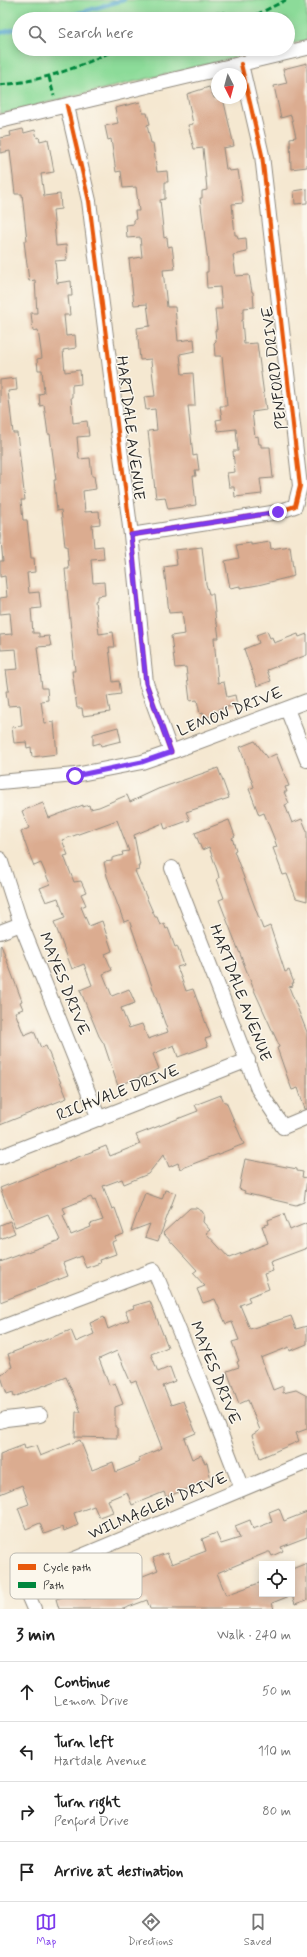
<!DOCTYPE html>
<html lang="en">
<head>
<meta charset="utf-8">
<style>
	:root { --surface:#fff; --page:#f2f2f2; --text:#222; --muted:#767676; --line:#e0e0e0; --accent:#7c3aed }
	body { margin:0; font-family:Mynerve,sans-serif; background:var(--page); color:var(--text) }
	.controls { position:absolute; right:12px; bottom:12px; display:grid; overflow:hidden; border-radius:0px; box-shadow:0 2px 10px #0003 }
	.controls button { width:36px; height:36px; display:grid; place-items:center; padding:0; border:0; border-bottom:1px solid var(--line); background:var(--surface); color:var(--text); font:20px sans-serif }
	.compass { position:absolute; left:211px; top:68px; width:36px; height:36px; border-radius:50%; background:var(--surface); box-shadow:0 2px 10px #0003; rotate:174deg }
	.stop { position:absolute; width:12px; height:12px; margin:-9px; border:3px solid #7c3aed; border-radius:50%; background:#fff }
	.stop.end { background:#7c3aed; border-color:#fff; box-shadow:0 1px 4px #0008 }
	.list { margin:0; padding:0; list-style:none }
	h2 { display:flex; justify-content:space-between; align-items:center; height:52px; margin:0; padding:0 16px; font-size:17px }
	h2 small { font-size:13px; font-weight:400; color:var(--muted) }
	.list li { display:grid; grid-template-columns:26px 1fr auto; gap:12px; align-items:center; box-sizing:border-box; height:60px; padding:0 16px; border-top:1px solid var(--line) }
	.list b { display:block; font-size:15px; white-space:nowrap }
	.list p { margin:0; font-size:13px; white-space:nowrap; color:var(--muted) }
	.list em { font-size:13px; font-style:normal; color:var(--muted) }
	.icon { flex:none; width:22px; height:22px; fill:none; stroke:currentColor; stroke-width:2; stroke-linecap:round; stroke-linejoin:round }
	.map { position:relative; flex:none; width:307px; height:1609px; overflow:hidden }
	.search { position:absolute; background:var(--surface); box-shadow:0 2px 10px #0003; left:12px; right:12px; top:12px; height:44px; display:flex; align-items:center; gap:10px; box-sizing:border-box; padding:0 14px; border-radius:22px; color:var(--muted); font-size:15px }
	.sheet { height:292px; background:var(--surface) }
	nav { display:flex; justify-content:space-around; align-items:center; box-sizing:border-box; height:56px; border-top:1px solid var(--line); background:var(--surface); font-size:11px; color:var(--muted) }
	nav a { display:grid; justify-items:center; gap:2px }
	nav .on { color:var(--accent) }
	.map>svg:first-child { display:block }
</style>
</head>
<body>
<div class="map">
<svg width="307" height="1609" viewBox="0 0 307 1609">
	<rect width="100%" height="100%" fill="#fbf7ec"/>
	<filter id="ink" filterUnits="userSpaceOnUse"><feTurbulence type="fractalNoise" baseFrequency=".025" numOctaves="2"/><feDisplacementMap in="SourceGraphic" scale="8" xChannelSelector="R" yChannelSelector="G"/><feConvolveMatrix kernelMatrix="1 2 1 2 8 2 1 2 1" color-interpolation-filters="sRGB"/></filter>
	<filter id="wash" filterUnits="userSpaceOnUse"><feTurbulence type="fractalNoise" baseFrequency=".012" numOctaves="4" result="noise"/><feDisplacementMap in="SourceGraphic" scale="16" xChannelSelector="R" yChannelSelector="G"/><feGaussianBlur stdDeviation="0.9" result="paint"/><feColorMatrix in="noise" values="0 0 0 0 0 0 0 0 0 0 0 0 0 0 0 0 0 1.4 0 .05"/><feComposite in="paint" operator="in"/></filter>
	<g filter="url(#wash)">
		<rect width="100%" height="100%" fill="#f5e8d1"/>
		<!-- green -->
		<path fill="#8cdb99" stroke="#5c8362" d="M0 0H307V40L288 45V19H19V49H271L0 114Z"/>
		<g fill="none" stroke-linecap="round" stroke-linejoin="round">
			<!-- stream -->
			<path stroke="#53a7cf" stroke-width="4" d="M58 19 124 0
				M0 33 19 28"/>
		</g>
		<g id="blocks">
			<!-- building -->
			<path fill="#dbac90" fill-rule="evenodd" d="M307 63V167L291 169 290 138 296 137 291 115 281 118 274 86 287 83 283 69Z
				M209 87 214 98H223L234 146 223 148 226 169H228L229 171 238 170 243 203 232 204 235 235H237L238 239 246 238 247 252 233 255 236 276 249 275 252 292H253L254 307 244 308V311H243V320H242L244 344 257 343 266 410 252 412 255 437 258 436 259 444H261V447H270L273 478 260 479 262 494 235 497 234 487H229L227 473 235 472 233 451H238L236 429 218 431 216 420 222 419 220 406H227L222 356H215L214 343 216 341 215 330H217L215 309H222L220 287 207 288 206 272H208V262L200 198H202V191L207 190 203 148 194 149 188 125 193 124 187 94Z
				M140 102 143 113H147L150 124 147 125 151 143H153L157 172 167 171 168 182H165V199L160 200 164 238 167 237 168 247 172 246 175 269 163 270 167 307H175L178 341 194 339 195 351 180 354 182 374 193 373 195 403V406H188L193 456 197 455 199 470H195L196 476H193L196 505 168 509 165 497 156 498 148 431 157 430 155 409 146 410 144 397 155 396 151 361V359L140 360 137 328 150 326 147 304 134 305 129 259 142 257 140 237 127 238 126 225 134 224V220L136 219 135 211H139L136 187 123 188 121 171 116 172 111 139 108 140 105 126 118 123 115 108Z
				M23 129 24 133 35 130 37 138 39 137 40 141 48 139 54 172 41 174 44 196 60 194 61 209 53 210 56 246 66 245 67 260 55 261 57 283 71 281 72 296H68L70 315H64L66 336 75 335 76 348 63 350 65 372 80 370 81 384 72 385V397H71L73 423 87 421 89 436 77 437 79 459 90 458 92 476H94L96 489 83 491 85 512 99 511 100 524 92 525 94 547 103 546 104 559 91 560 93 583 104 582 105 595 97 596V600L95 601 99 634 113 632 115 647H109L113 682 119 681 121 694 107 696 110 712 83 716 82 708H77L72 671H75L65 569H69L67 546H65L61 510 57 511 54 480H56L50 434H48L44 405 40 406 39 394 44 393 42 370H38L37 359 42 358 38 330 33 331 31 313H37L35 280 29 281 24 241H27L22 194H15L10 151 0 153V138L11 136 10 132Z
				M307 189V203L295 204 294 191Z
				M16 378 17 390 8 391 13 433H17L25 500H21L23 520H27L31 558H34L35 572 27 573 29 593 39 592 41 608 31 609 33 633H39V637L49 636 51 646 37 647 42 688H47L48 700 41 701 44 723 54 722 57 754 32 757 31 747 27 748 26 742 14 743 12 727 22 726 20 705 8 706 6 691H9L6 670 18 669 16 649 1 650 0 644V635L12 634 10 613 0 614V598L7 597 5 576 0 577V561H3L0 532V380Z
				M270 542 271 549 290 546 294 576 258 585 240 588V586L230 588 225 561 239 558 236 545 251 543V545Z
				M202 547 206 584 209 594H213L216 623H217L219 638H214L218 683 224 682 227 697 235 695 237 705 218 709 219 713 204 718 203 713 200 714 197 700 190 701 186 667 175 668 171 636 185 634 182 612 169 613 164 567 177 565 175 550Z
				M267 631 270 638 272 637 274 643 298 634 299 637 307 634V655L267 670 271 681 257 686 244 649 259 643 256 635Z
				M118 727 121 741 101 746 100 743 93 745V734Z
				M255 741 267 758 276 754 289 786 285 787 287 792H284L289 803 285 805 292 823 302 819 307 831V901L296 898 287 874 283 875 273 848 277 847 274 838 264 813 259 815 251 794 249 789 254 787 240 747Z
				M218 768 229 798 186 812 190 820 165 829 163 823 134 835 140 866H138L139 870 135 871 155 917H157L160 925 164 923 166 929 168 928 175 947 177 946 184 965 177 967 182 980 186 991 193 989 211 1037 205 1039 208 1046 178 1057 174 1045 153 1054 159 1069 118 1086 104 1044 99 1036 80 990 92 985 84 964 72 969 54 922 65 918 58 898 46 902 40 888 50 884 41 863 34 866 28 851 21 832 29 828 22 811 43 803 49 818 83 805V807L89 805 90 809 99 807 127 795 130 802 158 789ZM117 820 129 851 122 852 123 855 112 858V861L104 862 107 876 124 922 129 920 168 1032 148 1039 142 1024 129 1028 121 1008 135 1003 129 989 112 996 103 974 112 970 105 954 112 951 102 921 89 926 81 907 86 905 81 894 86 892 81 881 74 882 64 856 68 855 62 840Z
				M229 820 235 836 232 838 236 850 234 851 263 929 270 926 285 972 289 970 294 983H292L293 986 289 987 307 1032V1109H305L298 1088 292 1090 277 1048 279 1047 278 1043 254 990 219 900 224 898 217 879 219 878 218 873 209 847 202 850 195 833Z
				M1 945 22 1001 20 1002 23 1009 15 1012 24 1035 34 1031 41 1048 46 1046 67 1098 0 1125V946Z
				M221 1095 224 1102H226L244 1144 180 1169 178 1163 169 1167 164 1154 148 1174 124 1184 122 1179 103 1186 112 1209 115 1208 124 1234 115 1237 116 1240 112 1242 116 1254 99 1260 100 1263 86 1268 81 1256 63 1263 68 1276 0 1302V1262L60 1240 48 1214 15 1227 0 1188 106 1146 110 1156 140 1144 136 1135 198 1111 195 1105ZM91 1197 93 1201 95 1200 103 1220 90 1224 91 1227 71 1235 63 1215 66 1214 63 1208Z
				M245 1159 297 1169V1171L303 1172 302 1177 307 1178 304 1202 296 1205 244 1193 245 1191 239 1189Z
				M165 1190 176 1193 158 1241 145 1237 150 1224 131 1231 145 1193 162 1199Z
				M190 1208H196L202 1211 204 1215 203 1222 210 1230 206 1233 229 1258 268 1243 262 1226 269 1224 268 1220 284 1214 290 1230 307 1223V1248L270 1262 273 1271 264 1274 269 1289 248 1297 250 1301 240 1305 250 1329 291 1316 296 1329 307 1326V1344L290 1351 289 1347 261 1358 273 1390 283 1386V1393L296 1390 307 1396V1429L296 1433 299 1441 260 1458 252 1435 260 1430 248 1400 239 1404 227 1371 239 1367 237 1362 239 1361 232 1342 239 1340 232 1322 226 1324 215 1299 203 1303 197 1289 205 1286 193 1273 197 1270 163 1233Z
				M10 1221 15 1233 0 1239V1225Z
				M150 1301 168 1347 151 1354 158 1372 170 1367 175 1381 163 1386 171 1405 183 1401 196 1433 184 1438 192 1459 201 1455 205 1463 207 1462 211 1480 166 1497 164 1492 132 1505 127 1492 108 1500 113 1512 99 1517 94 1506 74 1513 78 1525 64 1531 63 1527 44 1534 40 1523 26 1529 18 1508 29 1504 22 1485 0 1494V1454L24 1445 25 1449 36 1446 40 1456 80 1440 92 1470 113 1462 116 1472 140 1462 138 1458 162 1448 136 1381 131 1383 117 1351 99 1359 109 1385 115 1383 123 1404 115 1407V1427H117V1438L75 1437 76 1412H81L66 1377 14 1397 13 1392 7 1394 0 1374 8 1371V1369L12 1367 8 1354 71 1330 76 1342 94 1334 90 1323 104 1317 108 1329 129 1320 125 1311 134 1308 133 1306Z
				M279 1508 284 1521 307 1512V1537L281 1547 283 1551 272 1556 270 1552H268L217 1573 226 1595 262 1582V1594H292V1569L307 1563V1600L295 1604 292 1595 272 1603 274 1609H150L147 1600 123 1609H59L56 1599 62 1597 61 1595 80 1589 84 1599 106 1590 102 1578 134 1566 138 1578 158 1570 153 1558 167 1553 172 1564 206 1551 202 1539 216 1533 221 1544 240 1538 235 1526 250 1520 253 1529 272 1522 269 1512Z"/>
		</g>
	</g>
	<g filter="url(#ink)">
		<use href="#blocks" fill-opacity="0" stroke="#908a7e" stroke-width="1"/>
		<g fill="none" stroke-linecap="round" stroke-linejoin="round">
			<!-- minor casing -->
			<g stroke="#908a7e" stroke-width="16">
				<path id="minor" d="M67 106 89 201 131 535 146 683 171 752
					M0 121 307 48
					M131 535 278 512 295 506 300 486 262 155 241 64
					M287 709 307 760
					M0 782 75 775 142 762 171 752 307 701
					M0 859 21 924 99 1119
					M172 868 258 1089 283 1127 307 1117
					M0 932 21 924
					M0 1157 248 1060
					M0 1328 154 1270 205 1393 242 1489
					M0 1421 6 1419 40 1415
					M34 1609 22 1581 307 1462"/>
			</g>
			<!-- minor -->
			<use href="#minor" stroke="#fff" stroke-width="14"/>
			<!-- quiet -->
			<path stroke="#00873e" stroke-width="3" stroke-dasharray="6 3" stroke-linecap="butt" d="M169 19 189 15 224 13 241 19 254 16 286 0
				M49 77 54 96
				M0 85C42 81 79 68 116 49"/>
			<!-- cycleway casing -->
			<g stroke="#fbf7ec" stroke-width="6">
				<path id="cycleway" d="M67 106 89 201 131 535 146 683 171 752
					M131 535 278 512 295 506 300 486 262 155 241 64"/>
			</g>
			<!-- cycleway -->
			<use href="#cycleway" stroke="#e8590c" stroke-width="4"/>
		</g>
	</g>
	<g fill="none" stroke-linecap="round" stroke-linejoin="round" filter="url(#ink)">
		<!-- route -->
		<path stroke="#7c3aed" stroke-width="5" d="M75 776 142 762 171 752 146 683 131 535 278 512"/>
	</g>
	<g text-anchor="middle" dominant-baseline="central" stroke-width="3" stroke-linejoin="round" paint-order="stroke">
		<!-- street labels -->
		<g font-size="16" fill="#2b2b2b" stroke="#fbf7ec">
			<text transform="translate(275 368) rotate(-97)">PENFORD DRIVE</text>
			<text transform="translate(130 428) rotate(83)">HARTDALE AVENUE</text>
			<text transform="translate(230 712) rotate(-21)">LEMON DRIVE</text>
			<text transform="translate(64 984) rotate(68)">MAYES DRIVE</text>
			<text transform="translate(240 993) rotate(69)">HARTDALE AVENUE</text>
			<text transform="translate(118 1093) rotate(-21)">RICHVALE DRIVE</text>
			<text transform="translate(215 1373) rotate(68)">MAYES DRIVE</text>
			<text transform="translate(158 1506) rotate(-23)">WILMAGLEN DRIVE</text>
		</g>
	</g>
	<!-- legend -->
	<rect x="10" y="1553" width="132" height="46" rx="6" fill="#fbf7ec" stroke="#bdbab2" stroke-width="1"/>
	<rect x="18" y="1564" width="18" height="6" fill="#e8590c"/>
	<rect x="18" y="1582" width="18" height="6" fill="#00873e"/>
	<g font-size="11" fill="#2b2b2b">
		<text x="43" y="1571">Cycle path</text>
		<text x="43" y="1589">Path</text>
	</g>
</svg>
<div class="controls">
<button><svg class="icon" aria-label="locate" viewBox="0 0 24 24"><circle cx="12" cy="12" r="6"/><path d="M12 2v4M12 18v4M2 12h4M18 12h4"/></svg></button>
</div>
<svg class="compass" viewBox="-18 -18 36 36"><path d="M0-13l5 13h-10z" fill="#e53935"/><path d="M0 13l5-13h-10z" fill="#767676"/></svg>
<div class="stop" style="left:75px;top:776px"></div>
<div class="stop end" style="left:278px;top:512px"></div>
<div class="search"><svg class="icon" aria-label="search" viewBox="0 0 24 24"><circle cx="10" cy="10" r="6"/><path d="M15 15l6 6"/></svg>Search here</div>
</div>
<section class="sheet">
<h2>3 min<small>Walk · 240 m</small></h2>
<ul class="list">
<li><svg class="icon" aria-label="ahead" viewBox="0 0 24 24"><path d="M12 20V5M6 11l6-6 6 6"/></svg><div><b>Continue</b><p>Lemon Drive</p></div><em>50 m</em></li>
<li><svg class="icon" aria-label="left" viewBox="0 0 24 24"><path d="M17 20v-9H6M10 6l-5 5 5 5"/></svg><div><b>Turn left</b><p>Hartdale Avenue</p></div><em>110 m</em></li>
<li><svg class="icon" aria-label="right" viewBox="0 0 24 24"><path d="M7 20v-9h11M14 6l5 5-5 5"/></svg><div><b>Turn right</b><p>Penford Drive</p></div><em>80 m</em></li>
<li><svg class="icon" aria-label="arrive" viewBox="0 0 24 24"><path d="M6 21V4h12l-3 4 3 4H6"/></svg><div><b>Arrive at destination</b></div></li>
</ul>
</section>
<nav>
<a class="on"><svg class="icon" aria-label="map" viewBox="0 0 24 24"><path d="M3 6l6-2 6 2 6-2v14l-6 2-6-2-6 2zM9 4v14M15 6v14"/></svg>Map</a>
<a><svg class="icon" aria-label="directions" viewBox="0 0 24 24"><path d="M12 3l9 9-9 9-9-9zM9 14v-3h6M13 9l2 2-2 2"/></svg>Directions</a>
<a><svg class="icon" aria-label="saved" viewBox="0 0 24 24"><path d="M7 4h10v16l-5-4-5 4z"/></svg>Saved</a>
</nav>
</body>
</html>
